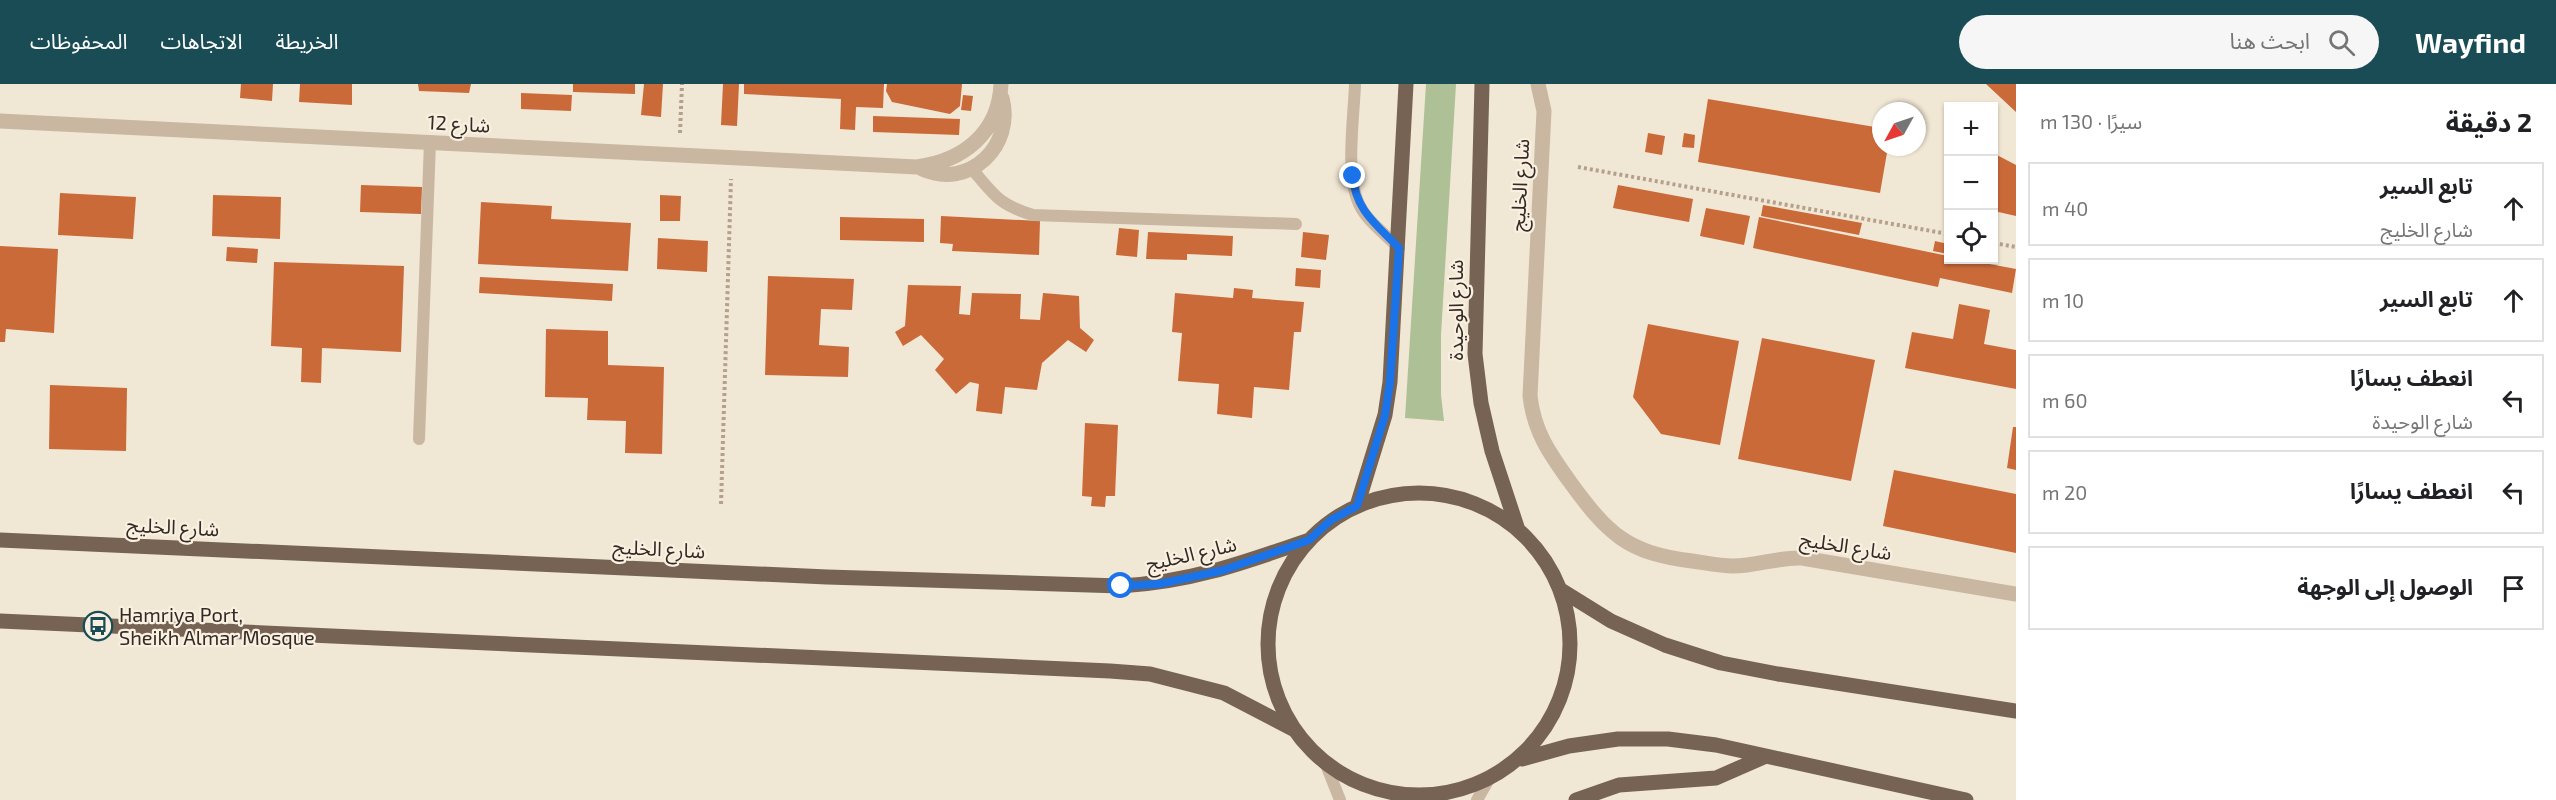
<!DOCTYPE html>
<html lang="ar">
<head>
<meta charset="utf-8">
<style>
	:root { --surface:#fff; --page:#f6f6f6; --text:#202124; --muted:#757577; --line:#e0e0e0; --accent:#194c55 }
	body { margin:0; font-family:"Exo 2","Noto Sans Arabic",sans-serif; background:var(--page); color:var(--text); direction:rtl }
	.controls { position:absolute; right:18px; top:18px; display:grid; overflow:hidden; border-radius:0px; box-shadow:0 2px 4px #0004 }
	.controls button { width:54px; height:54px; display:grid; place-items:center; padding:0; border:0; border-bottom:2px solid var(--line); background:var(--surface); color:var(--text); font:30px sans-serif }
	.compass { position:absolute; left:1872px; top:18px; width:54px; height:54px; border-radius:50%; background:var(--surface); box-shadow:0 2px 4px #0004; rotate:230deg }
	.stop { position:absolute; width:18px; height:18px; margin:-14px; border:4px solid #1a73e8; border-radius:50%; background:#fff }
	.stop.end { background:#1a73e8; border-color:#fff; box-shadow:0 2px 6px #0008 }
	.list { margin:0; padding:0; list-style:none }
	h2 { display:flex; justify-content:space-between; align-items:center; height:78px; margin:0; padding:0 24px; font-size:26px }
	h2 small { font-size:20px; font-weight:400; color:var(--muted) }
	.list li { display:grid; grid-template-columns:39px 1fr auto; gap:18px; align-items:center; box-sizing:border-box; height:84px; margin:0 12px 12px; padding:0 12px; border:2px solid var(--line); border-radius:0px }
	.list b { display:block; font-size:22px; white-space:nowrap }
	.list p { margin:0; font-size:20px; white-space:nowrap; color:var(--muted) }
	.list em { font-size:20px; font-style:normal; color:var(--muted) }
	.icon { flex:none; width:33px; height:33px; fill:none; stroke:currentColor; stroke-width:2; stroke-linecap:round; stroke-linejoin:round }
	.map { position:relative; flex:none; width:2016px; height:716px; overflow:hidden; direction:ltr }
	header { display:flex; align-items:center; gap:36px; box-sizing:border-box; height:84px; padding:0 30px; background:var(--accent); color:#fff }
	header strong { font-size:28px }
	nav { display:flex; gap:33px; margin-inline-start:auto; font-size:21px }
	.search { width:420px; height:54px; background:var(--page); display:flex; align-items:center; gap:15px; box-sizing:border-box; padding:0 21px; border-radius:33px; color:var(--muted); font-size:22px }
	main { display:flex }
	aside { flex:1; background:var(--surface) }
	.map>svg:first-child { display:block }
</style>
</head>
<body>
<header>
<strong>Wayfind</strong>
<div class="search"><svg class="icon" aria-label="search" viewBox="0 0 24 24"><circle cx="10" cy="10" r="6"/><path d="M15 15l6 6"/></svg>ابحث هنا</div>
<nav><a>الخريطة</a><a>الاتجاهات</a><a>المحفوظات</a></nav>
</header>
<main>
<aside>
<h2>2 دقيقة<small>سيرًا · 130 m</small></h2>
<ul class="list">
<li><svg class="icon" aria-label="ahead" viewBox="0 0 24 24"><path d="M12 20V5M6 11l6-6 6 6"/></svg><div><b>تابع السير</b><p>شارع الخليج</p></div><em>40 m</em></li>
<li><svg class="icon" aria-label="ahead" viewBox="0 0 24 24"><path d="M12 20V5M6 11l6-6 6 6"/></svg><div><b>تابع السير</b></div><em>10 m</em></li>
<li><svg class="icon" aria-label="left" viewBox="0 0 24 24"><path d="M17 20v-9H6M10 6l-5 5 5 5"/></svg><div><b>انعطف يسارًا</b><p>شارع الوحيدة</p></div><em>60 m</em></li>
<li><svg class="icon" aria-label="left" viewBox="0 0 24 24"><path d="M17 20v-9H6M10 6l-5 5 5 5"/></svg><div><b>انعطف يسارًا</b></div><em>20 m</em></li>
<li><svg class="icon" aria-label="arrive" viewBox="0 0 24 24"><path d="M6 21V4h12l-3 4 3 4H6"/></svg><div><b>الوصول إلى الوجهة</b></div></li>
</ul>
</aside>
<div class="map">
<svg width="2016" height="716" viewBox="0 0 2016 716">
	<rect width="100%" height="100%" fill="#f1e7d5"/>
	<!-- green -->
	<path fill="#aec095" d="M1426 0H1456L1441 251V311L1444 337 1405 334Z"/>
	<!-- building -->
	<path fill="#cb6a39" d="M241 0H273L272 17 240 14Z
		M300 0H352V21L299 18Z
		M418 0H471L469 9 419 7Z
		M573 0H635V10L573 8Z
		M644 0H663L661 33 641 31Z
		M723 0H739L737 42 721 41Z
		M744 0H884L883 24 856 23 855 46 840 45 841 15 744 10Z
		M887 0H962L960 22 950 30 892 18 886 7Z
		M1986 0H2016V28Z
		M521 9 572 11 571 27 521 25Z
		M963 11 973 12 971 27 961 26Z
		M1708 15 1881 44V63H1888L1880 109 1698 78Z
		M873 32 960 35 959 51 873 48Z
		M1648 49 1665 52 1662 71 1645 68Z
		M1684 49 1695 51 1694 64 1682 63Z
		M1995 70 2016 81V132L1994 127V72Z
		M361 101 422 103 421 130 360 128Z
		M1618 101 1693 115 1689 138 1613 124Z
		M60 109 136 113 133 155 58 151Z
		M213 111 281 113 280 155 212 152Z
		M660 111 681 112 680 137H660Z
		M481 118 552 122 551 135 631 139 628 187 478 180Z
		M1763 121 1862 139 1859 151 1761 132Z
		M1706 124 1750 132 1744 161 1700 152Z
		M941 132 1040 137 1039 171 952 167 953 160 940 159Z
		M840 133 924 135V158L840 156Z
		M1759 133 1948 172V176H1968L2016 185 2012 209 1940 194 1938 203 1753 164Z
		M1119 144 1139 146 1137 173 1116 171Z
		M1148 148 1233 152 1232 172 1187 170V176L1146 175Z
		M1303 148 1329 151 1326 176 1301 173Z
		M658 154 708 157 707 188 657 185Z
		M1935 157 1948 160V170L1933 167Z
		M0 162 58 165 54 249 6 245 5 258H0Z
		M227 163 258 165 257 179 226 177Z
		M274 178 404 182 401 268 322 264 321 299 301 298 302 264 271 262Z
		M1296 184 1321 186 1320 204 1295 202Z
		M768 192 854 195 852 226 821 225 819 261 849 263 848 293 765 291Z
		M480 193 613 200 612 217 479 209Z
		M908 201 961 202 959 230 970 231 972 209 1021 210 1020 235 1040 236 1043 209 1079 212 1080 244 1094 256 1086 268 1068 256 1042 279 1037 306 1005 303 1002 330 976 327 979 300 970 298 956 310 935 286 944 275 921 251 903 262 895 248 905 242Z
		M1234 204 1253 206 1252 214 1304 218 1301 248H1294L1289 306 1254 303 1252 334 1217 330 1219 300 1178 297 1182 249 1172 248 1175 209 1233 214Z
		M1959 220 1990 226 1984 260 2016 266V305L1905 284 1912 248 1953 255Z
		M1648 240 1739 257 1720 361 1661 350 1633 313Z
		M546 245 608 247V281L664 283 662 370 625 369 626 337 587 336 588 314 545 313Z
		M1762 254 1875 276 1851 397 1738 375Z
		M50 301 127 304 126 367 49 365Z
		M1085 339 1118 341 1115 412H1106L1105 423 1091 422 1092 413 1082 412Z
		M2013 343H2016V386L2007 384Z
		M1894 386 2016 410V469L1883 442Z"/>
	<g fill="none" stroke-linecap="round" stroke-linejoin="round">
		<!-- path -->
		<path stroke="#b5a18b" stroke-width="4" stroke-dasharray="3 3" stroke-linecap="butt" d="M680 49 682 0
			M1578 83 1948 150
			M1994 159 2016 163
			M721 420 731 95"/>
		<!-- service -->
		<path stroke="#c9b7a1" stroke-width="12" d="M1355 0C1354 33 1345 90 1359 120 1366 136 1386 151 1399 164
			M972 85C994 111 999 121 1033 131L1296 140
			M419 355 430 58
			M1325 678 1340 716
			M1477 716 1489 695"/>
		<!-- minor -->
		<path stroke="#c9b7a1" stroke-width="15" d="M1538 0 1544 27 1530 312C1534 348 1550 370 1570 398 1608 450 1627 469 1692 477 1706 479 1720 482 1733 482 1757 482 1778 473 1802 474L2016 510
			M0 37 917 83C963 77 999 49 1001 0
			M922 85C969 106 1015 62 1002 14"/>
		<!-- primary -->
		<path stroke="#766354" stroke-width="15" d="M1482 0 1475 270 1481 319 1492 367 1518 446
			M1268 560a151 151 0 1 1 302 0a151 151 0 1 1-302 0Z
			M1357 422 1385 331 1390 298 1406 0
			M0 456 827 493 1121 502C1191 498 1243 479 1309 456
			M1561 506 1611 537 1665 561 1721 579 1778 590 2016 627
			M0 537 1110 587 1150 590 1224 609 1295 646
			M1522 675 1569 662 1618 655H1668L1716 661 1966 716
			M1576 716 1619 701 1716 694 1764 673"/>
	</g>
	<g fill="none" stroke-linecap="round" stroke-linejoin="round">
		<!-- route -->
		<path stroke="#1a73e8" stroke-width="8" d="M1121 502 1159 500 1224 486 1309 456 1331 436 1357 422 1385 331 1390 298 1399 164C1377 141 1355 126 1353 92"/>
	</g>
	<!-- icons -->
	<defs>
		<g id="bus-ring" transform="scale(1.5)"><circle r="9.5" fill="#f9f0e1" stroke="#194c55" stroke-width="1.5"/><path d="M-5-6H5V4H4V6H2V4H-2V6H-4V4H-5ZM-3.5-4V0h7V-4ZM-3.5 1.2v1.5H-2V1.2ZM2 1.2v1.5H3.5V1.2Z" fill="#194c55"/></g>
	</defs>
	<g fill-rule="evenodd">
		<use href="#bus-ring" x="98" y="542"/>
	</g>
	<g text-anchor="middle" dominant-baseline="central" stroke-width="4.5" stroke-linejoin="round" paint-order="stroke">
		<!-- street labels -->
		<g font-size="20" fill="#332a24" stroke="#f9f0e1">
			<text transform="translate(459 39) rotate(3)">شارع 12</text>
			<text transform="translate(1519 101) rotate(-87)">شارع الخليج</text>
			<text transform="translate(1455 226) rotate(-90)">شارع الوحيدة</text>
			<text transform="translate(173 442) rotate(3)">شارع الخليج</text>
			<text transform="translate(1846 461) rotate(9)">شارع الخليج</text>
			<text transform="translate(659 464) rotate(3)">شارع الخليج</text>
			<text transform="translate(1191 469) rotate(-13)">شارع الخليج</text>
		</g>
		<!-- poi labels -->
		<g font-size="20" fill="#332a24" stroke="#f9f0e1" text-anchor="start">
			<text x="119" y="530">Hamriya Port,<tspan x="119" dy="23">Sheikh Almar Mosque</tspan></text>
		</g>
	</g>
</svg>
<div class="controls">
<button>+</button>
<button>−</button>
<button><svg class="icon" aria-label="locate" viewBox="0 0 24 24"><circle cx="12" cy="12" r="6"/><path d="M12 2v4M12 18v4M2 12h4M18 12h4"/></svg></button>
</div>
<svg class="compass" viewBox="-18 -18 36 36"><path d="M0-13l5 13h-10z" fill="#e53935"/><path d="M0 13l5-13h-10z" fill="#757577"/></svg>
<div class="stop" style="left:1121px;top:502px"></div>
<div class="stop end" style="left:1353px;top:92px"></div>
</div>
</main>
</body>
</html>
